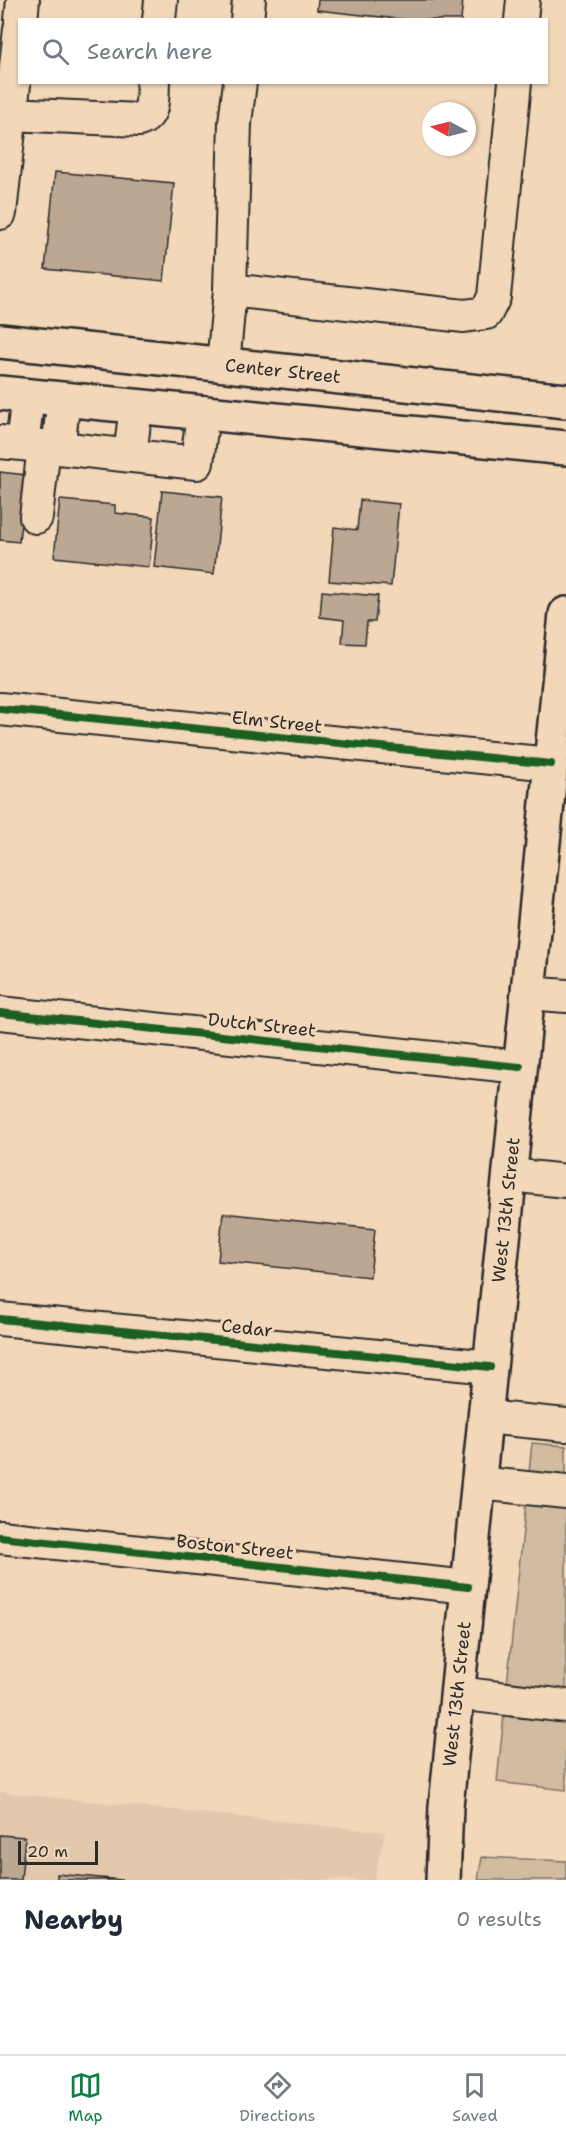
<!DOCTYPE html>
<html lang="en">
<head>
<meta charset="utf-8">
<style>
	:root { --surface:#fff; --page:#f6f6f7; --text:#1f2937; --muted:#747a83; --line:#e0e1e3; --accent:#0b8043 }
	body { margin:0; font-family:"Shantell Sans",sans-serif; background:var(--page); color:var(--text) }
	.compass { position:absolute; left:422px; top:102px; width:54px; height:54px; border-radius:50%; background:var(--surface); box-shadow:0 2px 4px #0004; rotate:277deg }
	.scale { position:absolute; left:18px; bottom:15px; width:80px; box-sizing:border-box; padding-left:6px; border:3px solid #2b2b2b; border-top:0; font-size:16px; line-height:21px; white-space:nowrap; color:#2b2b2b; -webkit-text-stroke:4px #f2d7b9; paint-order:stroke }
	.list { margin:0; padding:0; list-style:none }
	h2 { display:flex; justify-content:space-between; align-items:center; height:78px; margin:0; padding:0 24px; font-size:26px }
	h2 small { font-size:20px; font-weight:400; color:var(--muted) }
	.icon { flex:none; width:33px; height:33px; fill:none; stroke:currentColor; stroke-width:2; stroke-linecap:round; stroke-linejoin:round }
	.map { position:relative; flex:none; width:566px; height:1880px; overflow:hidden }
	.search { position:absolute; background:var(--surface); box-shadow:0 2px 4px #0004; left:18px; right:18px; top:18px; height:66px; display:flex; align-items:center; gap:15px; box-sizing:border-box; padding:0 21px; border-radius:0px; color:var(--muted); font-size:22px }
	.sheet { height:174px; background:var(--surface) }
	nav { display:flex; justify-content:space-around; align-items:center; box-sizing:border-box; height:84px; border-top:2px solid var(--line); background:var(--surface); font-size:16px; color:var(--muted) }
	nav a { display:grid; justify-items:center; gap:3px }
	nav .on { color:var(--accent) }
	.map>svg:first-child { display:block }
</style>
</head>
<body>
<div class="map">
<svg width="566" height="1880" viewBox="0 0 566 1880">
	<rect width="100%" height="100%" fill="#f2d7b9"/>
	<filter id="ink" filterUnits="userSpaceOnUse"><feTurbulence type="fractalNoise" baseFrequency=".0167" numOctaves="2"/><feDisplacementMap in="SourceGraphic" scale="12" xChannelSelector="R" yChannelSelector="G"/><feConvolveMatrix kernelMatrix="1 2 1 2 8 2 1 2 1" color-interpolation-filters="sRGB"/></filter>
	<g filter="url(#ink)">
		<!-- built -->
		<path fill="#e2c9ad" d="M0 1792 385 1832 374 1880H0Z"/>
		<!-- green -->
		<path fill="#d1bba1" stroke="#7e7366" stroke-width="1.5" d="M532 1443 566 1446V1790L497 1782Z
			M482 1857 566 1861V1880H478Z"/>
		<!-- building -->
		<path fill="#bba792" stroke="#2b2b2b" stroke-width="1.5" d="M318 0H463L461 20H408L317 10Z
			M55 172 174 183 164 281 45 269Z
			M0 472 26 475 19 542 0 540Z
			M162 491 222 497 214 574 154 567Z
			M60 500 115 505V513L154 517 149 567 54 557Z
			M360 500 399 504 391 586 329 581 334 527 357 530Z
			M322 591 378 596 375 622H367L365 644 342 643 344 620 320 617Z
			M223 1213 375 1229 370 1277 218 1261Z
			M0 1835 25 1837 21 1880H0Z
			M57 1874 122 1880H57Z"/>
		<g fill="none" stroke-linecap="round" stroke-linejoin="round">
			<!-- minor casing -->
			<g stroke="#2b2b2b" stroke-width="36">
				<path id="minor" d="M21 20 23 0
					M159 20 161 0
					M247 20 249 0
					M521 20 523 0
					M10 114 139 120C155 115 152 97 153 82
					M0 213 20 29
					M230 290 235 123 240 82
					M223 365 230 290 464 316 486 313 494 297 515 82
					M0 442 22 444 28 396
					M22 444 197 463 203 412
					M58 448 64 399
					M130 456 136 406
					M36 517 44 446
					M0 709 551 764
					M528 993 566 996
					M0 1013 520 1067
					M510 1175 566 1181
					M0 1319 490 1367
					M485 1417 566 1425
					M478 1483 566 1492
					M0 1537 468 1587
					M457 1693 566 1706"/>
			</g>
			<!-- major casing -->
			<g stroke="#2b2b2b" stroke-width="38">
				<path id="major" d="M0 341 566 401
					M0 393 566 448
					M443 1880 446 1806 566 614"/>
			</g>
			<!-- minor -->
			<use href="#minor" stroke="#f2d7b9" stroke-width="32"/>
			<!-- major -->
			<use href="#major" stroke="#f2d7b9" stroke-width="33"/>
			<!-- cycleway casing -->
			<g stroke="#f2d7b9" stroke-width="11">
				<path id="cycleway" d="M0 709 551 764
					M0 1013 520 1067
					M0 1319 490 1367
					M0 1537 468 1587"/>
			</g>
			<!-- cycleway -->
			<use href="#cycleway" stroke="#1b5e20" stroke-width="8"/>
		</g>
	</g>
	<g text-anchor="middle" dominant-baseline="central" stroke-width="6" stroke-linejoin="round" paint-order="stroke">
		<!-- street labels -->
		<g font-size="18" fill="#2b2b2b" stroke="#f2d7b9">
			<text transform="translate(283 371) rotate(6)">Center Street</text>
			<text transform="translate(277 722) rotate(6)">Elm Street</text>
			<text transform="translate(262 1025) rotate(6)">Dutch Street</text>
			<text transform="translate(506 1210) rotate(-84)">West 13th Street</text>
			<text transform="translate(247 1328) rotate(6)">Cedar</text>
			<text transform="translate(235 1547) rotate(6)">Boston Street</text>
			<text transform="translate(457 1694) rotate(-84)">West 13th Street</text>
		</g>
	</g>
</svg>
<svg class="compass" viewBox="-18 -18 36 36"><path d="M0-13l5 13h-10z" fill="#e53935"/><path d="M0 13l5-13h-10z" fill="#747a83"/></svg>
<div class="scale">20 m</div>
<div class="search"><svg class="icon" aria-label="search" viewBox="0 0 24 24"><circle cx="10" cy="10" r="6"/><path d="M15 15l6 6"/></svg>Search here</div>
</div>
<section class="sheet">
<h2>Nearby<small>0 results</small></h2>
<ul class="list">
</ul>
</section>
<nav>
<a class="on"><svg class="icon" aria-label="map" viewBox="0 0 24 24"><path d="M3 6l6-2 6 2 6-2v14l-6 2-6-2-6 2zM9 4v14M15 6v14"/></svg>Map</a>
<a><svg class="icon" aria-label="directions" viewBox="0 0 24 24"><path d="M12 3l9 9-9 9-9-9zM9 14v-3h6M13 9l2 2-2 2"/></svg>Directions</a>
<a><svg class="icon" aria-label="saved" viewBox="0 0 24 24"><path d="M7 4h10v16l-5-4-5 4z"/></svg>Saved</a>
</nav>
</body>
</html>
